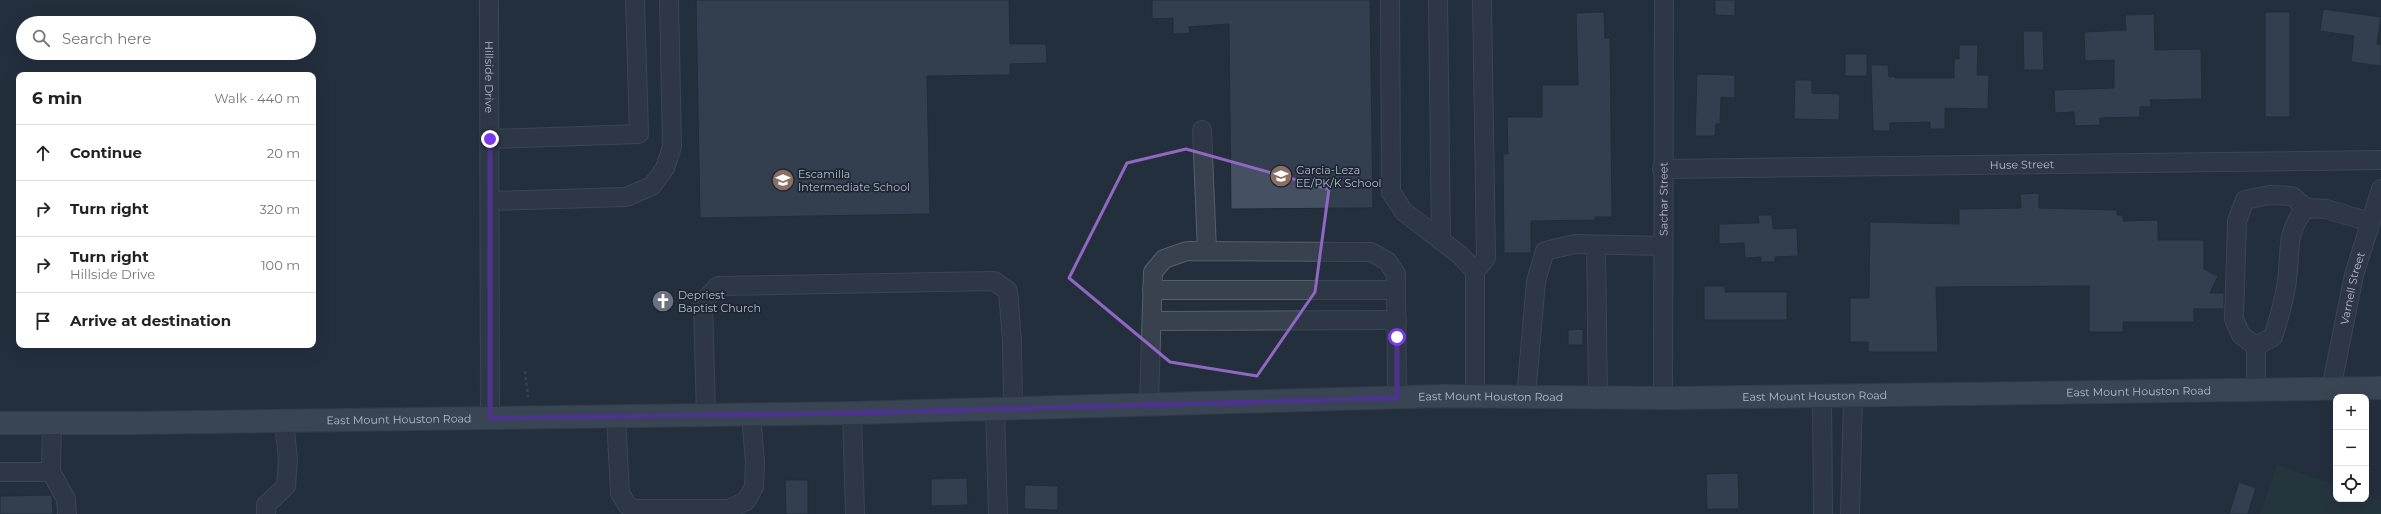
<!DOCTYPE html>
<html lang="en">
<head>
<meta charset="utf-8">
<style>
	:root { --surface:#fff; --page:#f2f2f2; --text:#222; --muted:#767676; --line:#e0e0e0 }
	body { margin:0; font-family:Montserrat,sans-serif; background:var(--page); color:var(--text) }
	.controls { position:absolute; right:12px; bottom:12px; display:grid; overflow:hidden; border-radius:8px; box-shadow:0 4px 16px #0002 }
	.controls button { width:36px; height:36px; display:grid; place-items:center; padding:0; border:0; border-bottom:1px solid var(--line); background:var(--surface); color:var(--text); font:20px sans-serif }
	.stop { position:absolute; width:12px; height:12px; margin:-9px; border:3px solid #7c3aed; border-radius:50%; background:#fff }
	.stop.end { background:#7c3aed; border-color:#fff; box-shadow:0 1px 4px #0008 }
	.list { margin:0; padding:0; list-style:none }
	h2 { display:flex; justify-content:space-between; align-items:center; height:52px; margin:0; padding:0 16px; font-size:17px }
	h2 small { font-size:13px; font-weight:400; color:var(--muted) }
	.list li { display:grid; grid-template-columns:26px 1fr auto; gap:12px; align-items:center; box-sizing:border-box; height:56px; padding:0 16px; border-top:1px solid var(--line) }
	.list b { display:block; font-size:15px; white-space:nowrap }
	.list p { margin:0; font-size:13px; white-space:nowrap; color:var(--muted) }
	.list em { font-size:13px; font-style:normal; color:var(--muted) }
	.icon { flex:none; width:22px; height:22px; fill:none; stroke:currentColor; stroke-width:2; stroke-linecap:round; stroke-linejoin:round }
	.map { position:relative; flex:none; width:2381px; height:514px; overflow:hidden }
	.search { position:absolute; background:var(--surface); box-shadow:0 4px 16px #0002; left:16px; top:16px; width:300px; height:44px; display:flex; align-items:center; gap:10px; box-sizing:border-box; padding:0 14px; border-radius:22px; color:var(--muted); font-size:15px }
	.panel { position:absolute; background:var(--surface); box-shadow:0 4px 16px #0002; left:16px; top:72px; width:300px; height:276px; border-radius:8px }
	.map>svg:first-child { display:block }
</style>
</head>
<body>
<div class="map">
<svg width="2381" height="514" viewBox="0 0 2381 514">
	<rect width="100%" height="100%" fill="#242f3e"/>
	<!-- green -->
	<path fill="#263c3f" d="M2277 465 2336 485V499H2366V495L2381 500V514H2260Z"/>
	<!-- building -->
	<path fill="#455162" stroke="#1f2835" d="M696 0H1009L1010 44H1046L1047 63 1010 64V75L927 76 930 214 700 218Z
		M1152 0H1370L1373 208 1231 209 1229 24 1189 27 1190 33 1173 34V18L1152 19Z
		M1715 0H1735V16L1715 15Z
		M2323 9 2381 17 2377 44 2381 45V66L2351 62 2354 36 2320 31Z
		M1604 12 1605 38H1610L1612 217H1595V220L1531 221V253H1504L1503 154H1508L1507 117H1542V85H1578L1576 13Z
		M2265 12H2290V117H2265Z
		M2154 14 2155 50 2201 49 2202 99 2150 100 2151 107H2140V117L2100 118V125L2075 126 2074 112 2055 113 2054 90 2114 88V60L2085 61 2084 32 2126 30 2125 15Z
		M2023 31H2043L2044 70H2024Z
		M1959 45H1978L1977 75H1989L1988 109 1945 108V129H1930V122L1890 123V131H1873L1871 65H1888L1889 77 1895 76V78H1954V59H1959Z
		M1845 54H1867V76H1845Z
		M1697 74 1735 75V98L1721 97 1720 124H1716L1715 136H1695Z
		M1795 80H1812V93L1840 94 1839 120 1794 119Z
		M2039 193V208L2117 210V215H2123V221L2158 220V240H2204V269L2218 276 2210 293H2224V309H2194V322H2123V332H2089V286L1936 287 1938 352H1868V342H1850V298H1869L1870 222 1959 224V209L2021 208 2020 194Z
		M1758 215H1772L1773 229 1797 228 1798 256 1775 257V262H1761V257L1745 258 1744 243 1719 244V224L1759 223Z
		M1704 286H1725V292H1787V320H1704Z
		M1583 329V345H1568V330Z
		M1738 473 1739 509H1707L1706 474Z
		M967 478 968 505 931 506V479Z
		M785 480H808V514H786Z
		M2239 482 2256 488 2248 514H2229Z
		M1025 485 1058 486V510L1024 509Z
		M52 495 53 514H0V496Z"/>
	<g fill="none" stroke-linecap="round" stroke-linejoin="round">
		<!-- minor casing -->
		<g stroke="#565f6c" stroke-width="20">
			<g id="minor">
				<path id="s1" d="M489 0 490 418"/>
				<path d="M1390 0 1391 192 1404 212 1460 255 1475 271"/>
				<path d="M1438 0 1441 241"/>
				<path d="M1202 130 1207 251"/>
				<path d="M490 139 639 134 635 0"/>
				<path id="s2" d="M1662 169 2381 160"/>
				<path d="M490 201 626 197 652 186 665 168 672 147 669 0"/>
				<path d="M1596 245 1598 398"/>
				<path d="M1152 290H1396"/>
				<path d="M1152 321 1397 320"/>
				<path d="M2256 346 2241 335 2234 319 2237 221 2245 200 2269 195 2292 196 2306 208"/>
				<path id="s3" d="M2331 389 2354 275 2381 189"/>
				<path d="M2256 390V346L2273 337C2279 318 2285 299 2287 280 2291 251 2285 232 2306 208L2326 209 2370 222"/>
				<path d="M1475 396V271L1486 258 1482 0"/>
				<path d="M1822 396 1823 514"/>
				<path d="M1526 397 1536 281 1545 251 1575 244 1663 246"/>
				<path id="s4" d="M1663 398 1664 0"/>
				<path d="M1149 404 1153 272 1164 259 1187 251 1371 252 1387 261 1396 274 1397 398"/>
				<path d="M995 409 998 514"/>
				<path d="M852 413 855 514"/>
				<path d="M706 415 703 302 718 286 994 281 1008 291 1012 341 1013 408"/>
				<path d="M616 416 620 493 628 506 636 509H729L746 501 754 487 755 462 751 415"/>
				<path d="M52 423 51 472 66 499 67 514"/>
				<path d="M0 472H51"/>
				<path d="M266 514V505L286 486 288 460 284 421"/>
				<path d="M1850 514 1853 396"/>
			</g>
		</g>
		<!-- major casing -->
		<g stroke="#414a57" stroke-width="24">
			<g id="major">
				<path id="s5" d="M0 423H136L852 413 1443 396 1670 398 2381 388"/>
			</g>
		</g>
		<!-- path -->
		<path stroke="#44595c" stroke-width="2.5" stroke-dasharray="3 3" stroke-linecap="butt" d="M525 371 528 397"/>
		<!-- minor -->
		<use href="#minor" stroke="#38414e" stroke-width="18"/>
		<!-- major -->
		<use href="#major" stroke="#56606e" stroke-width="22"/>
	</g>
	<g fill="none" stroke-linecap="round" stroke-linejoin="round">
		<!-- route -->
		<path stroke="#7c3aed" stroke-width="5" d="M490 139V418L852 413 1397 398V337"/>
	</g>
	<!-- marked area -->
	<path d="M0 0H2381V514H0ZM1186 149 1329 189 1315 292 1257 376 1170 362 1069 278 1127 163Z" fill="#242f3e" fill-opacity=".55" fill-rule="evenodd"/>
	<path fill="none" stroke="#9266c3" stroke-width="3" stroke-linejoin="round" d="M1186 149 1329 189 1315 292 1257 376 1170 362 1069 278 1127 163Z"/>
	<!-- icons -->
	<defs>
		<g id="school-disc" transform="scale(1.15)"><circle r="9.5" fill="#8d6e63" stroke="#1d2633"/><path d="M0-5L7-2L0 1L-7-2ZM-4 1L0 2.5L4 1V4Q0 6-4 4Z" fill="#fff"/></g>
		<g id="church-disc" transform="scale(1.15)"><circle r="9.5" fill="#6b7280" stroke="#1d2633"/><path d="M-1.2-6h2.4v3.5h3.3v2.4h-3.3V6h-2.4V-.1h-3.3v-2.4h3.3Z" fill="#fff"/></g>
	</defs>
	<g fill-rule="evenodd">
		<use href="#school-disc" x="1281" y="176"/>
		<use href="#school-disc" x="783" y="180"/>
		<use href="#church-disc" x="663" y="301"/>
	</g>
	<g text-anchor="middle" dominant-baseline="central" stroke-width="3.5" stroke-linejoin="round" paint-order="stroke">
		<!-- street labels -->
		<g font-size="11" fill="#b4bcc9" stroke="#1d2633">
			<text stroke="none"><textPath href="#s1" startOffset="77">Hillside Drive</textPath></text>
			<text stroke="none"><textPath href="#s2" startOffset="360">Huse Street</textPath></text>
			<text stroke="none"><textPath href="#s4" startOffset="199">Sachar Street</textPath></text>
			<text stroke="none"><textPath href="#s3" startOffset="103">Varnell Street</textPath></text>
			<text stroke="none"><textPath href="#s5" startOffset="2139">East Mount Houston Road</textPath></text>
			<text stroke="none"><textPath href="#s5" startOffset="1815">East Mount Houston Road</textPath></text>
			<text stroke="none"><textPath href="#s5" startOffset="1491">East Mount Houston Road</textPath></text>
			<text stroke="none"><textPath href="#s5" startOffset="399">East Mount Houston Road</textPath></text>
		</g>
		<!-- poi labels -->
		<g font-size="11" fill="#b4bcc9" stroke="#1d2633" text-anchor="start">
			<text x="1296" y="170">Garcia-Leza<tspan x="1296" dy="13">EE/PK/K School</tspan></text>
			<text x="798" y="174">Escamilla<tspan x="798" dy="13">Intermediate School</tspan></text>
			<text x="678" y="295">Depriest<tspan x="678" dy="13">Baptist Church</tspan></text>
		</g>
	</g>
</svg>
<div class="controls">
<button>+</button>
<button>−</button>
<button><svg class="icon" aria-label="locate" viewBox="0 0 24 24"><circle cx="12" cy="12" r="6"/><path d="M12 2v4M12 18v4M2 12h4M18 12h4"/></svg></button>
</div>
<div class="stop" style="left:1397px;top:337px"></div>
<div class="stop end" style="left:490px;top:139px"></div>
<div class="search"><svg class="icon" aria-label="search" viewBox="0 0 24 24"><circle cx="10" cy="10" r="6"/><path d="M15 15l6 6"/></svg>Search here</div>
<section class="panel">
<h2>6 min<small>Walk · 440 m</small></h2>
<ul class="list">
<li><svg class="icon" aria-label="ahead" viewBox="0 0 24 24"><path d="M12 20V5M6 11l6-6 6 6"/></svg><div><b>Continue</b></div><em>20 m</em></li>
<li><svg class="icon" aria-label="right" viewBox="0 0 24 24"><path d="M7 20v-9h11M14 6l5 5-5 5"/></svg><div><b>Turn right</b></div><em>320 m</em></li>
<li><svg class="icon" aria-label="right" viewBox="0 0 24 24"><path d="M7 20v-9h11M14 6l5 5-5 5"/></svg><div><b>Turn right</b><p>Hillside Drive</p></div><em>100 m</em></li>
<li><svg class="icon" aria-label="arrive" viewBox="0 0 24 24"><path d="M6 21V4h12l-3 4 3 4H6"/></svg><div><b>Arrive at destination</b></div></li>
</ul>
</section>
</div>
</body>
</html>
